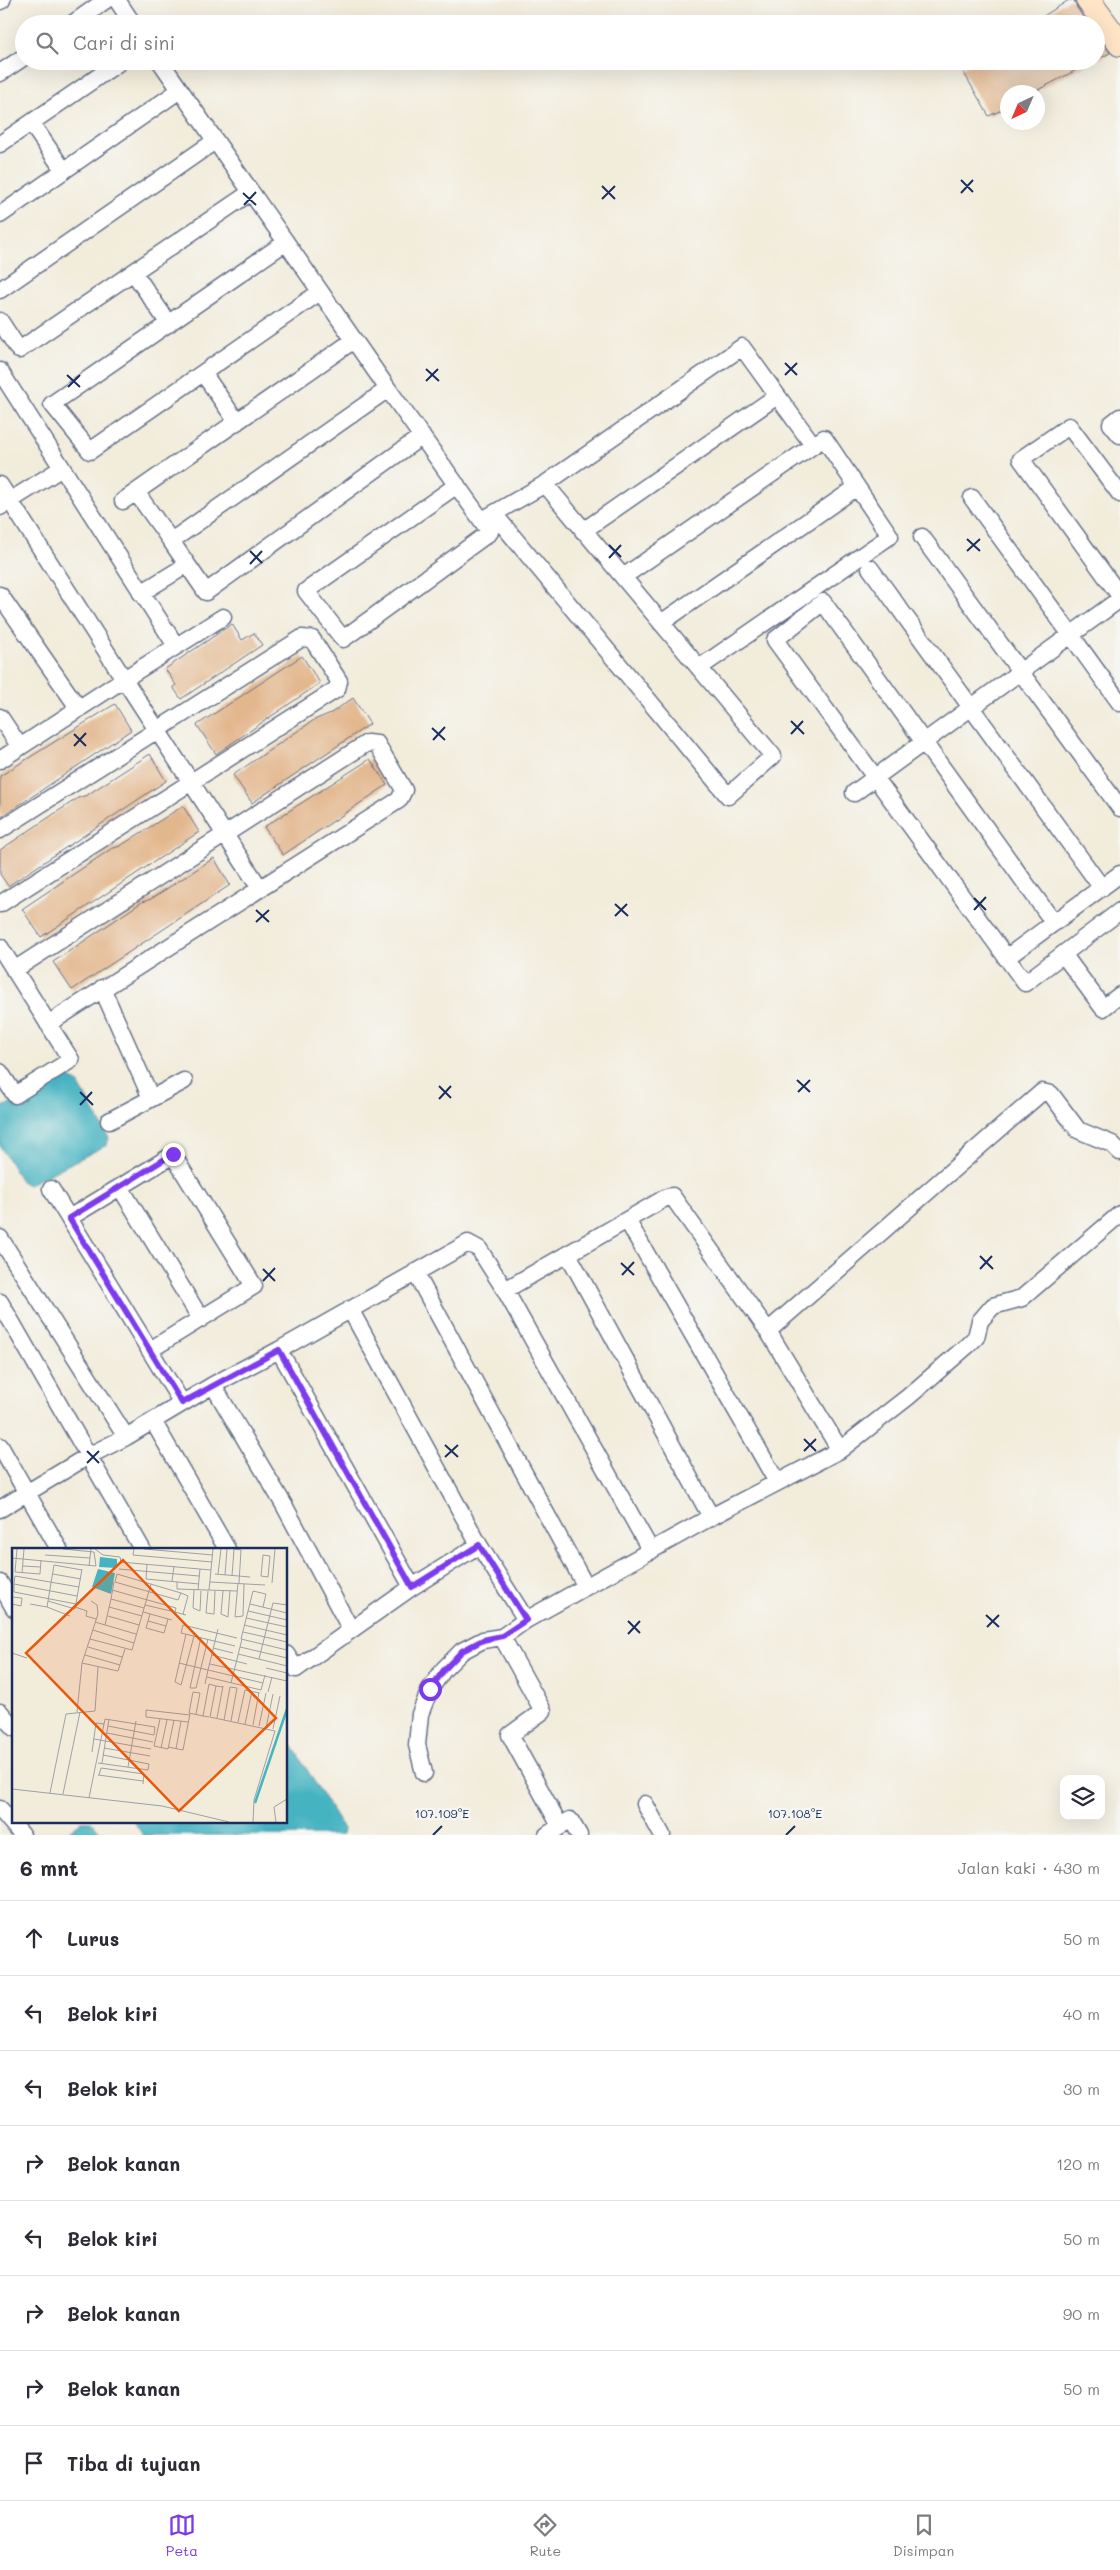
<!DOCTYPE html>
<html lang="id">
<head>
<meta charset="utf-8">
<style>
	:root { --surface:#fff; --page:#f7f7f7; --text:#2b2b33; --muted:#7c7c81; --line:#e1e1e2; --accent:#7c3aed }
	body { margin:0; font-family:Mali,sans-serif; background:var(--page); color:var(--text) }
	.controls { position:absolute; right:15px; bottom:15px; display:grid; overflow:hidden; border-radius:10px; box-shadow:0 5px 20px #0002 }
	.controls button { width:45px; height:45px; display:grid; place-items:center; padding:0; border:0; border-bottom:1px solid var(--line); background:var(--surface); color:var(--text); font:25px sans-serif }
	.compass { position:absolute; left:1000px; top:85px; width:45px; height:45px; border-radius:50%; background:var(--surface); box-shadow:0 5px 20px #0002; rotate:224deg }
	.stop { position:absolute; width:15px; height:15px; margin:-11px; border:4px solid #7c3aed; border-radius:50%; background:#fff }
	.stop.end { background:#7c3aed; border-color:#fff; box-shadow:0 1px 5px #0008 }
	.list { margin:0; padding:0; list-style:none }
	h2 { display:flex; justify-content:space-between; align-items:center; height:65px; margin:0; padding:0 20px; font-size:21px }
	h2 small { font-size:16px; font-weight:400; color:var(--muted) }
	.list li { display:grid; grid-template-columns:32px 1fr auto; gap:15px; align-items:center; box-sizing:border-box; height:75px; padding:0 20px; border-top:1px solid var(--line) }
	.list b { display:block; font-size:19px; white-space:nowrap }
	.list em { font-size:16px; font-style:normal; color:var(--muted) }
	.icon { flex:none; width:28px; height:28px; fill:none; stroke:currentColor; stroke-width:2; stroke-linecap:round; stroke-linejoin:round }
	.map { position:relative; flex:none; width:1120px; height:1835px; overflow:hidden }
	.search { position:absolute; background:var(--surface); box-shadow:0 5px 20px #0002; left:15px; right:15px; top:15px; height:55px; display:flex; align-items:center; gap:12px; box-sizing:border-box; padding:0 18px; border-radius:28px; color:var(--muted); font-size:19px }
	.sheet { height:665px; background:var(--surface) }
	nav { display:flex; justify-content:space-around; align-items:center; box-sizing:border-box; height:70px; border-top:1px solid var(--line); background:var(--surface); font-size:14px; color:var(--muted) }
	nav a { display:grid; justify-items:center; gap:2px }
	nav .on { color:var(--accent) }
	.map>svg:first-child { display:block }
</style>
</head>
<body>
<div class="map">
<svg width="1120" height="1835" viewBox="0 0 1120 1835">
	<rect width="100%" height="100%" fill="#f6f6f2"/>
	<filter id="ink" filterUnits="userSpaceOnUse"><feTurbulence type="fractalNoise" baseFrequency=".02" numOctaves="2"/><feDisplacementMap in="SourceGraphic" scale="10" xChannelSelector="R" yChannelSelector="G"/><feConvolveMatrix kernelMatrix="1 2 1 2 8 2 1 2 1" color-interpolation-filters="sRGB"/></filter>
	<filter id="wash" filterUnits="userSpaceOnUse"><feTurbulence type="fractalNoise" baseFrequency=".0096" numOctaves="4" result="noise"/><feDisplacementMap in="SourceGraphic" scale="20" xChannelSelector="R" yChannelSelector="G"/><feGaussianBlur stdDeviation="1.12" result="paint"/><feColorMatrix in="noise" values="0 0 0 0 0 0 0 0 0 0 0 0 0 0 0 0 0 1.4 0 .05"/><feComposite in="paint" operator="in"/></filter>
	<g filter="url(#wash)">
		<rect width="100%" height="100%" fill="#f2ecdb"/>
		<!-- water -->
		<path fill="#45b3c1" stroke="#307190" d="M69 1077 78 1083 109 1138 107 1145 28 1185 21 1181 0 1146V1108Z
			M286 1735 343 1829 342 1835H143L133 1821H286Z
			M82 1821H91L103 1835H64Z"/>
		<g id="blocks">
			<!-- building -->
			<path fill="#e3b78e" d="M1069 0H1074L1077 8 1088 24H1031Z
				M1096 35 1110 53 1096 60Z
				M972 61H1094L1034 92H1008V107L989 116 961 68Z
				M232 624 242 640 254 633 262 645 181 699 173 687 176 685 165 669Z
				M302 656 320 683 216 754 197 725Z
				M353 698 370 724 252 803 233 775 314 720 331 713Z
				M115 704 131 730 0 818V776Z
				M150 754 166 781 8 886 0 874V850L78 798 87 795Z
				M370 759 387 785 283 855 264 827Z
				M183 806 199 832 41 937 22 909 111 849 120 846Z
				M214 858 230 885 72 990 53 962 142 902 151 899Z"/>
		</g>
	</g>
	<g filter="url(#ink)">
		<use href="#blocks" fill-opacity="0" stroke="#66718a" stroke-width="1"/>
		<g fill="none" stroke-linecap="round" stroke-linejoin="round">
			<!-- minor casing -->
			<g stroke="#66718a" stroke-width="19">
				<path id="minor" d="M117 0 133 24
					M0 1 2 0
					M72 24 106 0
					M0 73 24 57
					M31 123 64 171
					M0 144 121 61
					M0 215 180 90
					M286 242 52 404 90 451 320 292
					M134 273 169 324
					M0 290 215 141
					M0 321 19 350 251 192
					M0 371 176 646
					M203 373 237 422
					M388 389 490 532 343 639 306 591 457 485
					M1120 417 1111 424 1120 435
					M0 485 124 679 223 617
					M136 492 171 541 388 389 160 61
					M1120 494 1069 426 1021 459 1120 596
					M972 498 1120 703
					M123 501 354 340
					M0 507 62 468
					M494 514 728 796 773 756 545 484
					M486 518 545 484 742 347 813 445
					M583 531 777 396
					M922 537 1120 808
					M171 541 206 592 422 436
					M870 568 1102 888
					M623 577 824 438 890 536 699 668
					M141 593 177 571
					M0 595 79 709
					M661 623 857 487
					M0 717 20 747
					M0 760 124 679 259 887
					M854 793 1120 599
					M0 830 302 638 312 639 339 681 337 689 0 904
					M1054 923 823 602 775 640 1025 983 1120 911
					M0 947 71 1060 15 1095 0 1072
					M1063 954 1103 1008 1120 995
					M1006 958 1120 874
					M14 970 367 743 377 744 404 790 399 800 48 1024
					M102 988 151 1098
					M109 1121 184 1081
					M120 1187 201 1319
					M51 1189 182 1403
					M69 1218 173 1155 254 1286 150 1350
					M627 1220 777 1482
					M0 1238 126 1437
					M568 1254 711 1517
					M415 1272 586 1587
					M505 1290 667 1197 672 1196 768 1331 840 1450
					M0 1302 142 1549
					M350 1309 479 1545 526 1620
					M768 1331 1042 1092 1051 1094 1078 1130 1112 1144 1120 1152
					M279 1350 412 1587
					M213 1385 284 1505 351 1630
					M153 1421 227 1549
					M0 1446 59 1549
					M0 1509 88 1456 126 1437 213 1385 279 1350 468 1243 479 1249 505 1290 651 1551
					M0 1583 14 1608
					M502 1637 543 1711 510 1735 560 1826
					M286 1654 296 1669 412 1587 479 1545
					M0 1712 14 1728
					M424 1773 417 1745 420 1714 430 1689 444 1669 462 1651 483 1640 502 1637 526 1620 711 1517 840 1450 908 1397 968 1345 976 1337 980 1321 993 1306 1022 1298 1120 1214
					M645 1804 662 1835
					M0 1809 22 1835
					M547 1835 570 1820 579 1835"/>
			</g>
			<!-- secondary casing -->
			<g stroke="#66718a" stroke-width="26">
				<path id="secondary" d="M1088 0 1120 44"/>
			</g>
			<!-- minor -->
			<use href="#minor" stroke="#fff" stroke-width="16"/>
			<!-- secondary -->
			<use href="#secondary" stroke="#ffe4c6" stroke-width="24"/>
		</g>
	</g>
	<g fill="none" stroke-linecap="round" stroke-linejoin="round" filter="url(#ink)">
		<!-- route -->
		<path stroke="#7c3aed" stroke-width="6" d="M173 1154 69 1218 182 1403 279 1350 412 1587 479 1545 526 1620 502 1636 483 1640 462 1651 444 1670 430 1689"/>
	</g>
	<!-- ticks -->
	<path fill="none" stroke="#1b2f5e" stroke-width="2" d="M961 180 973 192M602 186 615 199M243 193 256 205M961 193 973 180M602 199 615 186M244 205 256 192M785 363 797 375M426 369 439 381M67 375 80 387M785 375 797 363M426 381 438 369M68 387 80 375M967 539 980 551M609 545 621 557M250 551 262 563M967 551 980 539M609 558 621 545M250 564 262 551M791 721 804 734M432 728 445 740M74 734 86 746M791 734 803 721M433 740 445 727M74 746 86 733M974 898 986 910M615 904 628 916M256 910 269 922M974 910 986 897M615 916 627 904M256 922 269 910M797 1080 810 1092M439 1086 451 1098M80 1092 93 1105M798 1092 810 1080M439 1099 451 1086M80 1105 92 1092M980 1256 993 1269M621 1263 634 1275M263 1269 275 1281M980 1269 992 1256M622 1275 634 1262M263 1281 275 1268M804 1439 816 1451M445 1445 458 1457M87 1451 99 1463M804 1451 816 1439M445 1457 458 1445M87 1463 99 1451M986 1615 999 1627M628 1621 640 1633M987 1627 999 1615M628 1634 640 1621M433 1835 442 1826M786 1835 795 1826"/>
	<!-- overview -->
	<g transform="translate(12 1548)">
		<rect width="275" height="275" fill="#f2ecdb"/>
		<path d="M88 9 105 11V20L87 19ZM86 21 103 25 99 46 80 39Z" fill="#45b3c1"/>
		<path fill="none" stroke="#45b3c1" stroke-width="2.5" d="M243 255 275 161"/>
		<path fill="none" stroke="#9ca0a9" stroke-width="1" d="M5 1 3 24 28 26 29 12M83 1 91 7 108 9 109 14M122 1 121 7 200 14M132 1 201 7M222 1 229 2 227 35M33 7 78 10M251 7 258 8 256 29 249 28ZM0 10 84 18 82 4 51 1M108 14 199 22M135 16 134 31 187 36M11 18 28 19M77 18 79 1M107 21 187 28M10 25 12 1M41 26 69 31M105 26 169 45 166 52 103 34ZM203 26 238 29M206 26 209 1M213 27 215 1M220 28 222 1M160 33 162 18M165 34V41L225 43M198 34 253 37M226 35 223 69 231 68 232 36M260 35 263 1M2 36V44L64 56M100 42 164 60 163 64 174 67M182 42 181 60 188 63 189 43M186 42 188 21M197 42 201 1M196 43 194 65 202 66 203 43M211 43 209 66 216 69 218 42M169 45 176 48 171 66M65 48 2 36 3 28 67 39M0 49 10 50 9 58 0 56M99 51 102 34M36 53 63 61 70 21M18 56 35 59 42 17 70 22M238 56 275 65M133 57 163 64M35 59 58 68M63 59 75 63 74 68 84 71M97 59 130 68M251 59 254 46 241 43 229 91 275 102M236 63 275 72M131 64 160 72M138 66 134 80 152 85 156 71M96 68 127 77M234 70 275 79M136 73 154 78M83 74 124 86M93 77 99 51 132 60M232 77 275 87M81 82 122 95M231 84 275 94M174 86 163 134 169 137 182 88M189 89 178 140H184L196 91M78 91 120 102 139 36M223 98 169 85 171 77 225 90M76 99 110 109M228 99 275 110M201 100 221 105M0 105 15 110M226 106 275 118M73 107 108 117M200 107 235 116M247 111 261 55 275 57M70 115 106 123 113 101M167 115 196 122 206 81M198 116 275 133M254 120 275 125M195 129 249 142 253 127M219 135 230 91M193 136 196 122 251 135M211 139 204 138 198 169 263 183 242 252 241 274M256 144 260 129M65 164 70 115 86 66 85 57 79 53M184 166 188 145 181 144 177 165 191 168 197 169M191 168 197 136 204 138M205 170 211 138M148 171 142 198 156 201 162 172M212 172 218 139 225 140 219 173M176 174 134 169V162L178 167M226 174 233 142 247 145M233 176 240 143M241 177 247 144M247 178 254 145M254 180 261 146M261 181 268 148M95 185 141 194M82 191 139 201M156 199 171 202 178 166M92 200 138 208M149 200 155 172M164 201 169 173M80 204 84 175 92 176M86 215 136 222 137 216 91 207M90 215 97 171M116 219 124 173M86 227 131 233M87 227 89 220 132 226 131 236M0 241 150 258 217 274M38 245 54 166 83 163 86 119M51 246 68 164M77 250 93 171 143 179 142 187 96 178M264 274 262 259 275 251"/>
		<path fill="#e8590c" fill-opacity="0.15" stroke="#e8590c" stroke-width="2.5" d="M111 12 264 170 167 263 14 105Z"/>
		<rect width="275" height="275" fill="none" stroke="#1b2f5e" stroke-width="2.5"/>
	</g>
	<g font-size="12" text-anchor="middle" fill="#1b2f5e" stroke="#f6f6f2" stroke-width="5" stroke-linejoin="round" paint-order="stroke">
		<text x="442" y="1818">107.109°E</text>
		<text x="795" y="1818">107.108°E</text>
	</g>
</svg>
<div class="controls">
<button><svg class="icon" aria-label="layers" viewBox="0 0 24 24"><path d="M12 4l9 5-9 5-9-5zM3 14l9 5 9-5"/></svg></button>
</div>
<svg class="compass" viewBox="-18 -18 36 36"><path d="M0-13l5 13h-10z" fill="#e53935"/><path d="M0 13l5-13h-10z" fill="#7c7c81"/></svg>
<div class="stop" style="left:430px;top:1689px"></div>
<div class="stop end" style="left:173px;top:1154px"></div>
<div class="search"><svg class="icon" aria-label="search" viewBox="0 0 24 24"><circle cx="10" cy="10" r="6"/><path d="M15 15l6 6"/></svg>Cari di sini</div>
</div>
<section class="sheet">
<h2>6 mnt<small>Jalan kaki · 430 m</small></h2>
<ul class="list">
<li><svg class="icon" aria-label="ahead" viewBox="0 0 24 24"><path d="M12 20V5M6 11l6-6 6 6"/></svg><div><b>Lurus</b></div><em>50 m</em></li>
<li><svg class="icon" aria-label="left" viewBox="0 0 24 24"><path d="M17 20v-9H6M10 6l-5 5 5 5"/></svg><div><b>Belok kiri</b></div><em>40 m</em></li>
<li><svg class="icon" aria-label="left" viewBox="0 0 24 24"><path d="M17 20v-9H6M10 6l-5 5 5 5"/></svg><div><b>Belok kiri</b></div><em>30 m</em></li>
<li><svg class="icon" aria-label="right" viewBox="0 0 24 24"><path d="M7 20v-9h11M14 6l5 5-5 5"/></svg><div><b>Belok kanan</b></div><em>120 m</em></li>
<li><svg class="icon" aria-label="left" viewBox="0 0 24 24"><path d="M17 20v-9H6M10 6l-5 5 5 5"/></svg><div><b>Belok kiri</b></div><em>50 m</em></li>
<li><svg class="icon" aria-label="right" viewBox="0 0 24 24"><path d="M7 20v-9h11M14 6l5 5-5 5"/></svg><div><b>Belok kanan</b></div><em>90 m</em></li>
<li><svg class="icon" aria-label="right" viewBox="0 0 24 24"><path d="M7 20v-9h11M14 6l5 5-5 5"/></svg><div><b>Belok kanan</b></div><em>50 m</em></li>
<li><svg class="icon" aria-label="arrive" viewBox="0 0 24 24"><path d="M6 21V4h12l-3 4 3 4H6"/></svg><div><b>Tiba di tujuan</b></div></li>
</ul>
</section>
<nav>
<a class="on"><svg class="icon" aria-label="map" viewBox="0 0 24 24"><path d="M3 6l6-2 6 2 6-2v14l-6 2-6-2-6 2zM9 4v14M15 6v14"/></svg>Peta</a>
<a><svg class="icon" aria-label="directions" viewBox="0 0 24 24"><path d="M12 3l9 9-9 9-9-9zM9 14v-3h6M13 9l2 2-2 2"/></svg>Rute</a>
<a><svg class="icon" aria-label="saved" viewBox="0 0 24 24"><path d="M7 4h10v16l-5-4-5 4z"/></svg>Disimpan</a>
</nav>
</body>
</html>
